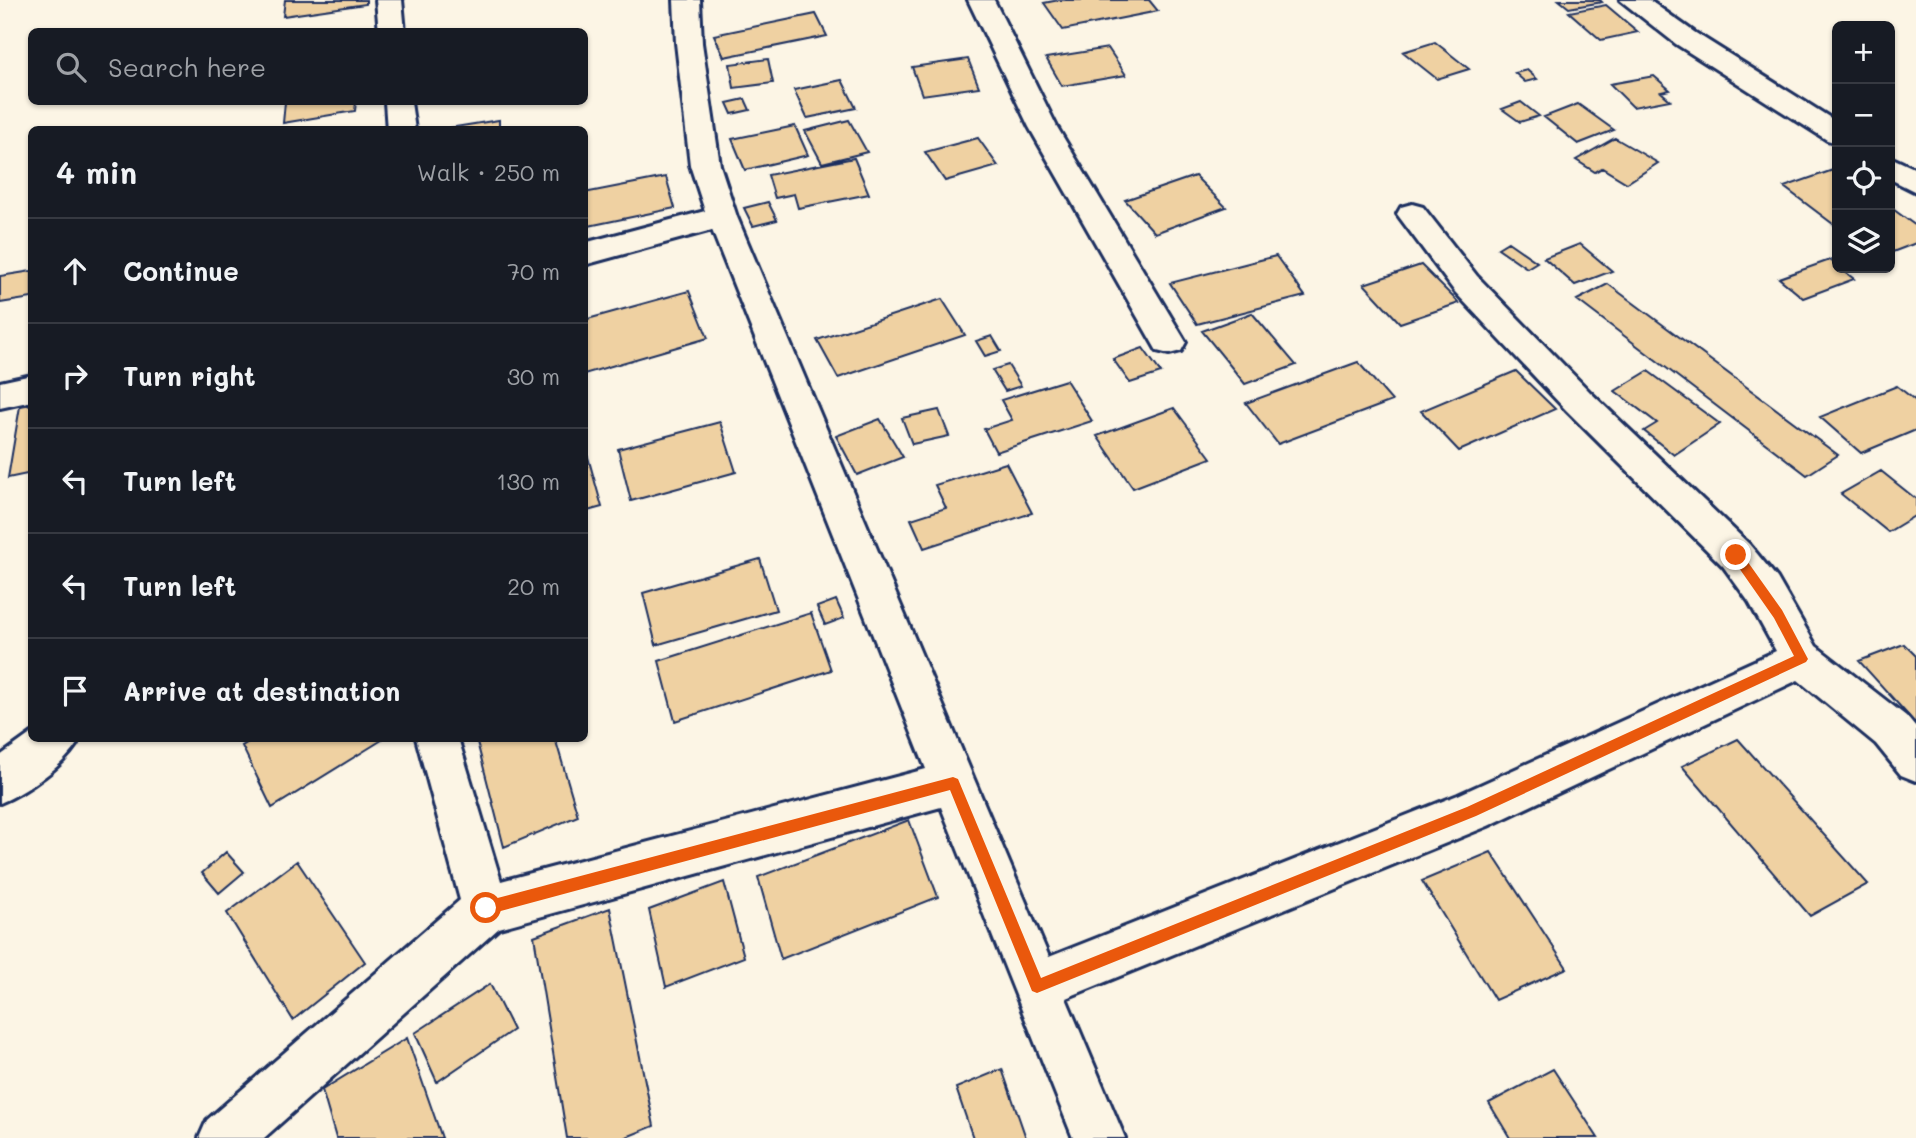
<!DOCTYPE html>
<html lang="en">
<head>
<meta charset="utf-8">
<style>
	:root { --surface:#171b24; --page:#20242c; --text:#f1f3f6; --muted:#9ea1a6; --line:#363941 }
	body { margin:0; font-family:Mali,sans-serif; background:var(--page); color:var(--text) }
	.controls { position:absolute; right:21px; top:21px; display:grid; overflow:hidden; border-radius:10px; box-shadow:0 2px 5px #0004 }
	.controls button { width:63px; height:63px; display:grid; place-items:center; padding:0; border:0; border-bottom:2px solid var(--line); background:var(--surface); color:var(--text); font:35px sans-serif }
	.stop { position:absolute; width:21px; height:21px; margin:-16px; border:5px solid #ea580c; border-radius:50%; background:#fff }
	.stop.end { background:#ea580c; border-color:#fff; box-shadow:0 2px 7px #0008 }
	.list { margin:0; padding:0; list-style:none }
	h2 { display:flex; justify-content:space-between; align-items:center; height:91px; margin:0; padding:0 28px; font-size:30px }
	h2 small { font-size:23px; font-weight:400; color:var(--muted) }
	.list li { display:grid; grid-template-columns:46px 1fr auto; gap:21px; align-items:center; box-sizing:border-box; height:105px; padding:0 28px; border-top:2px solid var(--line) }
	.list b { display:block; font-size:26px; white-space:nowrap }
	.list em { font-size:23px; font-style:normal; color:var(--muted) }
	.icon { flex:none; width:38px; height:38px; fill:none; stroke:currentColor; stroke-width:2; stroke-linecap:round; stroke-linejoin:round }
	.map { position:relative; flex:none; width:1916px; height:1138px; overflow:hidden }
	.search { position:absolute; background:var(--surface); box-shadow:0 2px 5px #0004; left:28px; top:28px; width:560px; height:77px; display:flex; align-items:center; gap:18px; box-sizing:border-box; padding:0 24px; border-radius:10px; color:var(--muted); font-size:26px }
	.panel { position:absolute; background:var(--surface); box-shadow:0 2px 5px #0004; left:28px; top:126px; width:560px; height:616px; border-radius:10px }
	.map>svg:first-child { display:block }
</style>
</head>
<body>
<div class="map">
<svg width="1916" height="1138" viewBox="0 0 1916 1138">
	<rect width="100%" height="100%" fill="#fcf5e5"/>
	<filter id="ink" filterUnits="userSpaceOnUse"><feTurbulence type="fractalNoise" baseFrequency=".0143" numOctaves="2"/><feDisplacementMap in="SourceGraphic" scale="14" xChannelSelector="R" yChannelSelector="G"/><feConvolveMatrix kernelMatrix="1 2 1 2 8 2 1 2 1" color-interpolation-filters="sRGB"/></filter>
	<g filter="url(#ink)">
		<!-- building -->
		<path fill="#efd1a2" stroke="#1b2f5e" stroke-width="2" d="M285 0H366V4L283 16Z
			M1059 0H1149L1158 11 1063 30 1044 3Z
			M1559 0H1600L1602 2 1569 8Z
			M1606 5 1638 32 1601 40 1569 12Z
			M816 14 827 36 724 57 714 35Z
			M1435 42 1469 69 1437 79 1403 52Z
			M1108 48 1126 75 1062 86 1046 58Z
			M768 59 773 83 734 88 730 64Z
			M968 59 979 87 922 95 912 67Z
			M1527 70 1537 79 1525 82 1515 73Z
			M1654 76 1670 90 1661 92 1670 100 1633 107 1610 84Z
			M842 80 856 108 807 118 794 90Z
			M745 99 750 110 732 114 727 103Z
			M285 102H356L355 111 283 123Z
			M1521 102 1539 116 1520 122 1502 109Z
			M1578 104 1614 130 1578 144 1544 117Z
			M499 120V130H437Z
			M849 120 867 152 822 163 805 131Z
			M795 126 808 155 745 170 732 139Z
			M978 138 998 166 945 181 925 152Z
			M1615 138 1658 163 1627 183 1602 168 1595 172 1576 160Z
			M854 158 869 194 798 208 794 194 775 198 768 175Z
			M1836 169 1837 170V227L1784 187Z
			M1195 176 1226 207 1155 233 1125 200Z
			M666 177 675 208 584 227V193Z
			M768 202 777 220 753 226 744 208Z
			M1890 207 1916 226V243L1890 253Z
			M1508 242 1537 262 1527 268 1498 248Z
			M1580 244 1612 271 1575 285 1544 258Z
			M1276 256 1305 296 1197 324 1170 283Z
			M1830 260 1854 279 1803 298 1779 278Z
			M1421 265 1459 303 1400 323 1364 284Z
			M32 271V298L0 303V276Z
			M1608 284 1838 455 1807 475 1577 300Z
			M689 291 708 338 584 374V320Z
			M942 299 965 335 838 378 817 340Z
			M1252 313 1296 365 1245 384 1202 331Z
			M992 336 1001 351 985 356 976 341Z
			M1143 348 1161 373 1130 383 1113 359Z
			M1358 362 1392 401 1278 444 1246 403Z
			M1008 365 1021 386 1005 391 992 370Z
			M1516 371 1555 409 1459 451 1421 411Z
			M1648 371 1720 424 1674 455 1644 431 1657 423 1615 391Z
			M1066 380 1092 421 996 452 984 429 1012 420 1001 400Z
			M1897 386 1916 401V430L1861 453 1820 417Z
			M32 404V473L8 478 20 406Z
			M1174 408 1211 458 1133 488 1097 436Z
			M939 410 949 436 912 444 902 418Z
			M880 419 903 457 857 475 836 436Z
			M720 422 736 472 631 501 618 449Z
			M588 457 602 507 584 512V458Z
			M1006 463 1032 513 924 548 911 519 946 508 935 485Z
			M1881 471 1916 499V515L1888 532 1841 494Z
			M760 559 776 610 656 645 643 593Z
			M836 600 844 618 825 625 817 607Z
			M811 613 831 670 675 721 659 661Z
			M1904 644 1916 656V724L1859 661Z
			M255 738H381L382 740 272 808 242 746Z
			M476 738H555L578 816 504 847Z
			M1738 739 1868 884 1810 916 1682 766Z
			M909 820 938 897 781 959 758 877Z
			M226 852 244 872 219 893 202 873Z
			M1491 852 1567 968 1495 1000 1422 881Z
			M297 861 365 962 293 1020 227 913Z
			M724 882 744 957 666 987 649 910Z
			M610 908 654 1126 624 1138H567L534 936Z
			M490 984 513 1030 437 1082 415 1033Z
			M407 1038 442 1138H336L322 1090Z
			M1002 1069 1026 1138H973L956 1088Z
			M1553 1069 1598 1138H1510L1489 1103Z"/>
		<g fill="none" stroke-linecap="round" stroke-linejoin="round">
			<!-- minor casing -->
			<g stroke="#1b2f5e" stroke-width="6">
				<path id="minor" d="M376 0H402L405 32H379Z
					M674 0H700L702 43 720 165 737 217 1049 957 1458 795 1776 651 1749 602 1723 566 1566 410 1455 292 1397 214 1401 207 1412 204 1423 207 1477 276 1590 392 1749 544 1777 578 1816 646 1906 716 1916 728V781L1901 775 1876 744 1798 680 1488 826 1066 998 1125 1138H1073L941 807 499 928 264 1138H199L207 1120 460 900 416 738H458L501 881 926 769 712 230 584 265V243L705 211 690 165 676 43Z
					M968 0H994L1057 127 1186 342 1181 351 1169 354 1157 351 1029 127Z
					M1620 0H1649L1694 32 1837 122V143L1827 140 1676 44Z
					M385 102H411L415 130H387Z
					M1890 157 1916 169V192L1890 179Z
					M32 375V401L0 408V382Z
					M32 733V738H80C69 763 25 793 0 803V756Z"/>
			</g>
			<!-- minor -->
			<use href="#minor" fill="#fcf5e5" fill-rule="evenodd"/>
		</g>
	</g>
	<!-- route -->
	<path fill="#ea580c" d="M1736 550 1740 551 1782 610 1808 659 1806 662 1476 816 1037 993 1032 991 950 790 486 915 479 908 486 901 953 777 958 779 1041 978 1467 807 1794 656 1774 618 1732 558 1731 555Z"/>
</svg>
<div class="controls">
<button>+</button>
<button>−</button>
<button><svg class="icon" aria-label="locate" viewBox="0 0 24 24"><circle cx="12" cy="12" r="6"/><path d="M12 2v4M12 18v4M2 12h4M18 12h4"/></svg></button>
<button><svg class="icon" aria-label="layers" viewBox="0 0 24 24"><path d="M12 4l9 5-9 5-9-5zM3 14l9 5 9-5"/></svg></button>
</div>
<div class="stop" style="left:486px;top:908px"></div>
<div class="stop end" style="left:1736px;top:555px"></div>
<div class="search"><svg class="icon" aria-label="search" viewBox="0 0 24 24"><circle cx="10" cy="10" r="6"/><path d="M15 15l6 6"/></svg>Search here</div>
<section class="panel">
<h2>4 min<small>Walk · 250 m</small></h2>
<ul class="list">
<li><svg class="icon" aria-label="ahead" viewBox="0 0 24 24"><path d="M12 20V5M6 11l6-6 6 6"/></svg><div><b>Continue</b></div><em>70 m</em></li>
<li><svg class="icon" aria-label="right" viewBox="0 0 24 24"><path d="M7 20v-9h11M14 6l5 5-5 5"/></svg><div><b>Turn right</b></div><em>30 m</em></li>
<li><svg class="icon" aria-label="left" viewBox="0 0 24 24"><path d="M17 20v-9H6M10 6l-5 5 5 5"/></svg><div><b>Turn left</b></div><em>130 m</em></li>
<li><svg class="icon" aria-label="left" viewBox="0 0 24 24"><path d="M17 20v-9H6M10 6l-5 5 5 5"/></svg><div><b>Turn left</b></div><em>20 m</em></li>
<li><svg class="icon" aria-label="arrive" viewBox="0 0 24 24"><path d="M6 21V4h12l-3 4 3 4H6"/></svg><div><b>Arrive at destination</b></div></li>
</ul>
</section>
</div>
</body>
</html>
